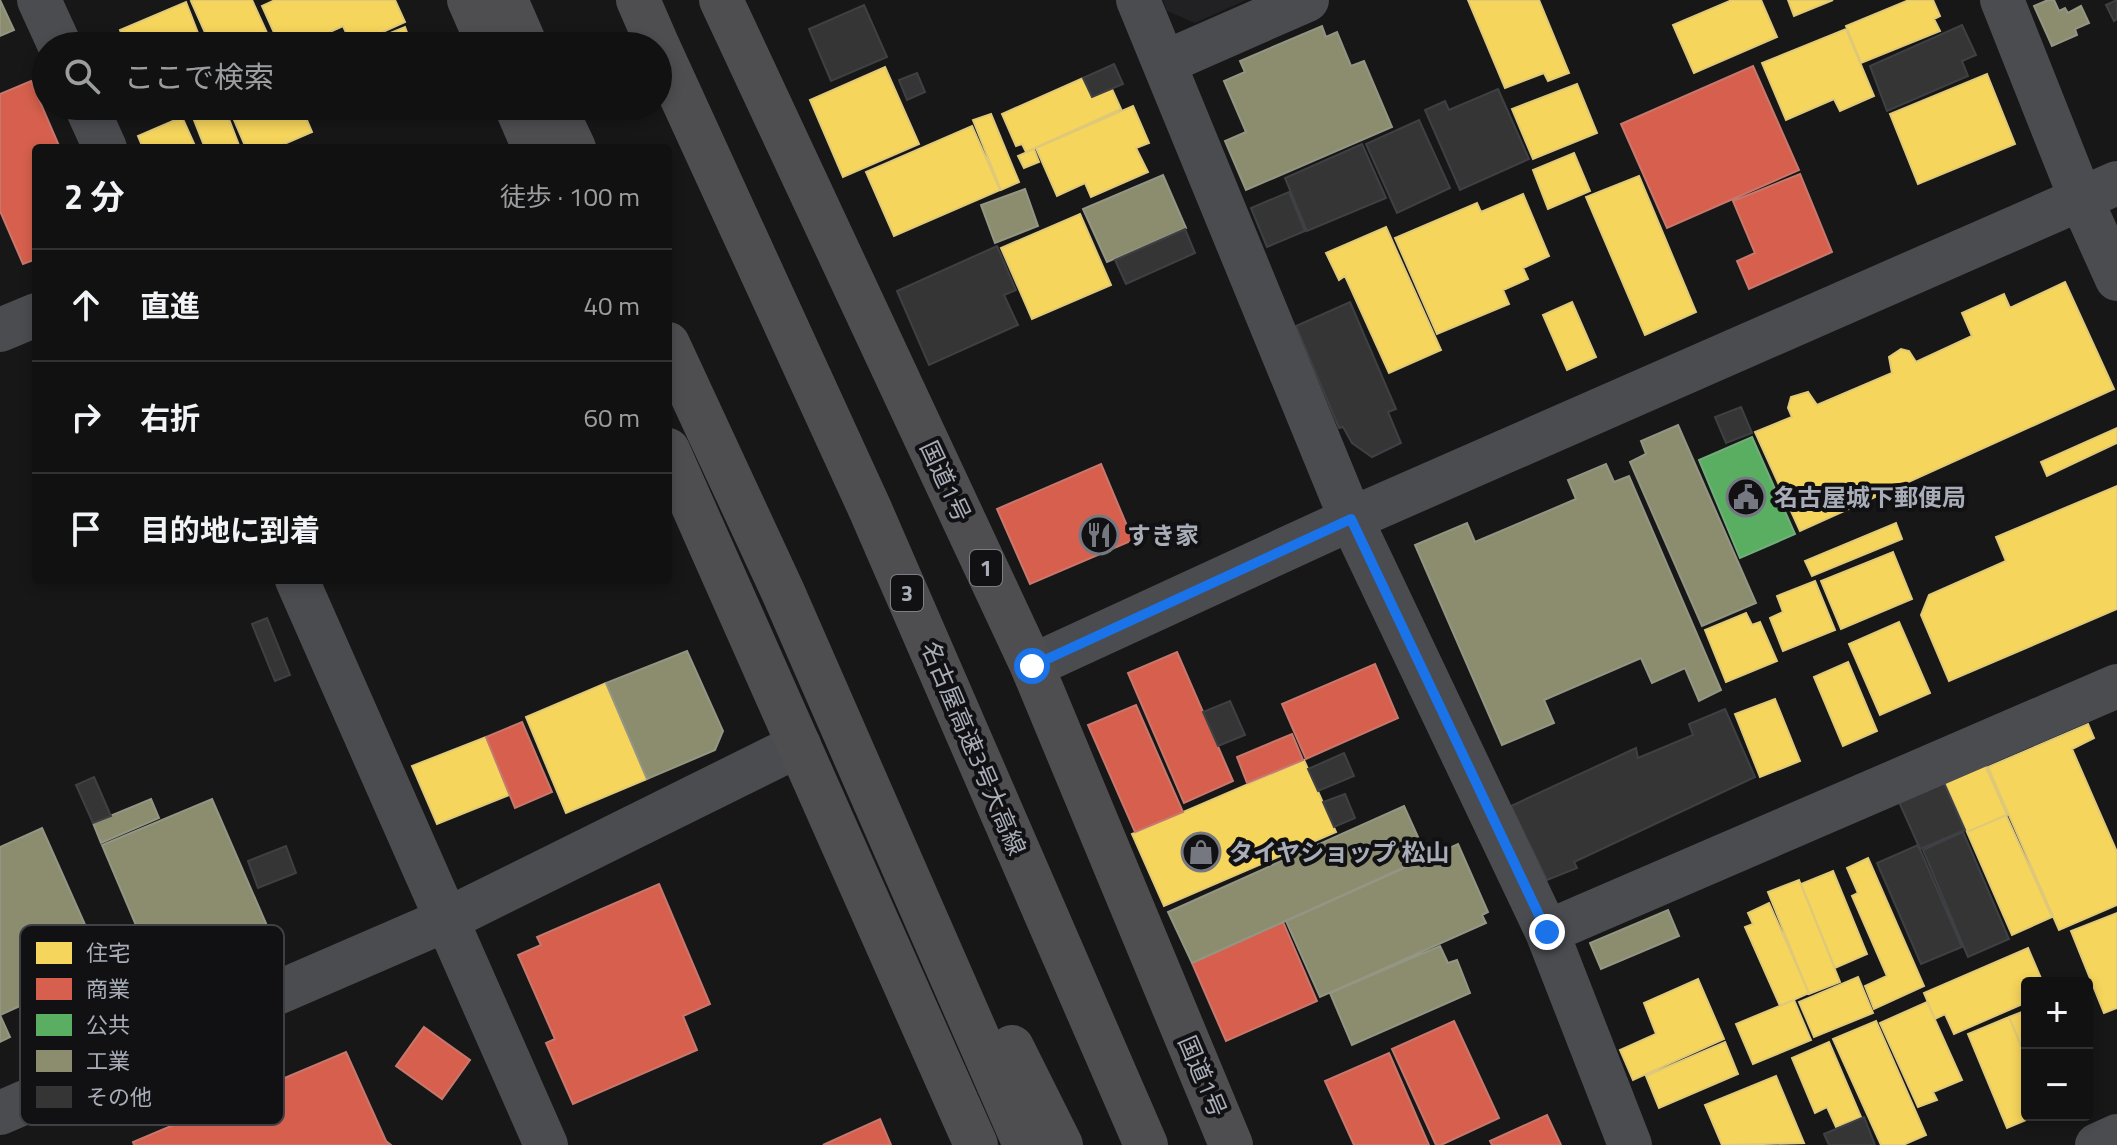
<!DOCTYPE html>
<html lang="ja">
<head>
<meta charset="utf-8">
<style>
	:root { --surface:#111; --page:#1a1a1a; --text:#f1f3f6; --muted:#9c9d9f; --line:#303131 }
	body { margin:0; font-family:"Titillium Web","Noto Sans JP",sans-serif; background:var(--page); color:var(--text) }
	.controls { position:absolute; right:24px; bottom:24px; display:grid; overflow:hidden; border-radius:8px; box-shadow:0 4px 12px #0003 }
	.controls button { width:72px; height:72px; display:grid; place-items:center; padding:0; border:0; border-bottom:2px solid var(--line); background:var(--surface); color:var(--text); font:40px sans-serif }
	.stop { position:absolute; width:24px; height:24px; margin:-18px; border:6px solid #1a73e8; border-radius:50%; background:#fff }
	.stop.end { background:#1a73e8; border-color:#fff; box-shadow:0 2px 8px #0008 }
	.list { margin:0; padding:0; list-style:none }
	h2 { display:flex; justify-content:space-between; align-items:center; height:104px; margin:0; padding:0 32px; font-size:34px }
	h2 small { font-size:26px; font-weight:400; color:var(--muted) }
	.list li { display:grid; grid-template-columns:52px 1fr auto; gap:24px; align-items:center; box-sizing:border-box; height:112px; padding:0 32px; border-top:2px solid var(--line) }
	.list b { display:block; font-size:30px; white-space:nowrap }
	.list em { font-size:26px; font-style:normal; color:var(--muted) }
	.icon { flex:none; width:44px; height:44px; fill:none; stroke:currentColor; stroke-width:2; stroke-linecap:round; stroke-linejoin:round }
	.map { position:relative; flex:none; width:2117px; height:1145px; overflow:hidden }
	.search { position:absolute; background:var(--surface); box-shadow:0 4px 12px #0003; left:32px; top:32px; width:640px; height:88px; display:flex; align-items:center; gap:20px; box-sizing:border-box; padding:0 28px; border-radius:44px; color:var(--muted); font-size:30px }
	.panel { position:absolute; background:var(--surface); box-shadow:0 4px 12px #0003; left:32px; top:144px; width:640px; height:440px; border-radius:8px }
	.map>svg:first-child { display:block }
</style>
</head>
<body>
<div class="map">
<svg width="2117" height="1145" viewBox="0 0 2117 1145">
	<rect width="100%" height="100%" fill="#171717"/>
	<!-- built -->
	<path fill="#212123" d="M1163 0H1246L1195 23 1167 11Z"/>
	<!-- homes -->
	<path fill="#f6d55c" stroke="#dfc978" stroke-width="2" d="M194 0H252L273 46H211L191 1Z
		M275 0H395L405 22 352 46 343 26 299 46H280L262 6Z
		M1468 0H1539L1569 73 1548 81 1544 73 1505 88Z
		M1732 0H1761L1777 37 1694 73 1673 25Z
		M1788 0H1833L1794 16Z
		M1909 0H1933L1940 16 1934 19 1940 31 1861 63 1846 26Z
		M186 2 203 46H126L120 30Z
		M405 27 412 46H358Z
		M1846 29 1874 96 1840 111 1834 99 1786 120 1762 63Z
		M885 67 919 144 843 177 810 100Z
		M1987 74 2015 144 1918 184 1890 114Z
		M1083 78 1092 97 1112 89 1121 109 1026 152 1022 144 1016 146 1002 114Z
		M1577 84 1597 133 1533 159 1512 109Z
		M215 106H224L240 148H205L192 115Z
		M228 106H301L312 132 275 148H246Z
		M305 106H341L311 119Z
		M1133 106 1149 143 1136 148 1148 172 1091 197 1085 183 1057 196 1036 148Z
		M991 114 1019 182 1001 190 973 120Z
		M182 117 196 148H143L138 136Z
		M972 126 1000 190 894 236 866 172Z
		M1034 149 1039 162 1024 168 1018 156Z
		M1574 153 1590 191 1548 209 1533 170Z
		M1639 176 1696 312 1645 335 1586 197Z
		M1523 194 1549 256 1523 268 1528 279 1503 290 1509 304 1437 334 1395 238 1477 203 1481 212Z
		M1080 214 1111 285 1032 319 1001 248Z
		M1386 227 1441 350 1389 373 1345 276 1339 280 1326 253Z
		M2065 282 2114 389 1800 531 1755 432 1792 417 1788 408 1791 397 1808 392 1817 405 1892 373 1889 357 1901 349 1909 351 1916 362 1972 336 1962 313 2004 294 2010 308Z
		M1572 302 1596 357 1567 370 1543 315Z
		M2117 428V443L2047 476 2041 462Z
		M2117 486V609L1949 681 1921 615 1929 595 2006 561 1996 537Z
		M1896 523 1902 539 1812 576 1805 561Z
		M1893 552 1912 599 1841 629 1821 581Z
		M1815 581 1835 630 1783 651 1770 618 1783 612 1777 596Z
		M1746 613 1752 625 1760 622 1777 661 1726 682 1705 630Z
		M1899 622 1930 693 1880 715 1849 644Z
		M1848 662 1877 731 1843 746 1814 677Z
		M606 683 647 779 566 813 526 717Z
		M1775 699 1800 761 1760 777 1735 714Z
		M2088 724 2094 738 2072 749 2117 852V905L2059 930 1988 767Z
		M486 737 509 795 437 824 412 766Z
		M1304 760 1336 832 1164 906 1132 834Z
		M1985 765 2007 815 1967 832 1945 783Z
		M2006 815 2052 917 2012 935 1967 832Z
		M1868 858 1924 986 1874 1009 1865 986 1887 976 1852 896 1858 893 1847 868Z
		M1833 871 1867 954 1835 968 1801 884Z
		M1799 880 1840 982 1809 994 1768 892Z
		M1769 903 1809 993 1780 1006 1745 927 1753 924 1748 913Z
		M2117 913V1008L2104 1013 2071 931Z
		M2028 948 2043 983H2027V1002L1954 1034 1945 1014 1935 1019 1924 993Z
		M1858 977 1873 1013 1814 1037 1799 1002Z
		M1698 979 1724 1039 1633 1080 1620 1050 1656 1034 1644 1003Z
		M1794 1000 1811 1040 1753 1064 1736 1024Z
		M1927 1002 1962 1080 1933 1092 1937 1100 1918 1107 1880 1023Z
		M2027 1010V1060L2009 1017Z
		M2009 1017 2027 1060V1115H2038L2007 1128 1968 1034Z
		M1876 1021 1926 1135 1903 1145H1881L1833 1039Z
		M1725 1042 1738 1074 1659 1108 1646 1076Z
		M1829 1042 1861 1117 1836 1127 1827 1107 1815 1113 1792 1058Z
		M1776 1076 1804 1143 1722 1145 1705 1105Z"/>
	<!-- shops -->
	<path fill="#d6604d" stroke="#c8776d" stroke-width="2" d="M1753 66 1799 170 1667 228 1621 124Z
		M31 81 60 148H36V259L23 264 0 211V94Z
		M1800 174 1832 252 1749 289 1737 261 1755 253 1733 201Z
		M1101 464 1133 540 1030 584 997 509Z
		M1177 652 1233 781 1184 803 1128 673Z
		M1375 664 1398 718 1306 759 1282 704Z
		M1136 705 1183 812 1135 832 1088 725Z
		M522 722 552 792 515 808 486 737Z
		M1292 734 1303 760 1247 783 1237 757Z
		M659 884 710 1004 683 1016 697 1050 573 1104 546 1043 555 1039 518 955 541 945 537 937Z
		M1283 922 1317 1001 1226 1041 1192 963Z
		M1454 1021 1499 1118 1441 1145H1436L1392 1049Z
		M424 1027 470 1060 442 1099 396 1066Z
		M346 1052 386 1141 391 1145H134L133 1142Z
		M1389 1053 1429 1145H1354L1325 1081Z
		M1547 1115 1561 1145H1492L1490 1141Z
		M880 1119 891 1145H823Z"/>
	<!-- public -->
	<path fill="#5aae61" stroke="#71ae7b" stroke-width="2" d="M1752 437 1795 534 1740 558 1699 460Z"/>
	<!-- industry -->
	<path fill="#8c8c6e" stroke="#949684" stroke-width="2" d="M0 0 14 30 0 36Z
		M2048 0H2054L2059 11 2065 8 2068 13 2081 6 2089 23 2075 29 2077 35 2052 46 2034 6Z
		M1322 26 1326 37 1337 32 1351 66 1364 61 1392 127 1246 190 1225 141 1246 132 1224 81 1245 72 1240 61Z
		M1163 175 1186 228 1107 262 1083 209Z
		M1025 189 1038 226 995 243 981 205Z
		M1678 425 1756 603 1702 626 1630 462 1646 454 1641 441Z
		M1606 464 1614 482 1629 476 1721 690 1699 701 1685 668 1652 683 1641 658 1544 700 1554 723 1502 745 1415 545 1467 523 1475 542 1576 499 1568 480Z
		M687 651 723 731 715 750 647 779 606 683Z
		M151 799 159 818 101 843 93 823Z
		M212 799 271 935 160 982 102 845Z
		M1404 806 1427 857 1192 963 1168 912Z
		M42 828 107 974 57 996 60 1003 38 1012 33 1000 0 1015 10 1037 0 1042V847Z
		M1458 844 1488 912 1482 915 1486 923 1320 997 1286 921Z
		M1668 910 1679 936 1601 969 1590 943Z
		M1440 946 1448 963 1457 960 1470 993 1352 1045 1330 993Z"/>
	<!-- building -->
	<path fill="#353536" stroke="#3f4043" stroke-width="2" d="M2117 0V19L2114 21 2106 5Z
		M864 5 887 57 831 81 809 29Z
		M1962 25 1976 55 1962 61 1968 76 1887 111 1870 66Z
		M1114 64 1123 84 1092 97 1083 78Z
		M917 73 925 92 907 100 899 80Z
		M1498 89 1529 159 1460 190 1425 110 1445 101 1449 110Z
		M1419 120 1450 188 1397 213 1366 144Z
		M1362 144 1386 198 1307 231 1285 178Z
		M1289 192 1305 231 1267 247 1251 208Z
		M1185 229 1195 253 1126 284 1115 260Z
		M997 246 1016 290 1004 295 1018 325 929 365 897 291Z
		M1350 302 1396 409 1388 412 1401 443 1372 457 1352 443 1343 427 1339 428 1296 326Z
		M1741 407 1752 433 1726 443 1715 417Z
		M267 618 290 675 275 681 252 624Z
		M1230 701 1245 735 1218 746 1203 712Z
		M1725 709 1755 777 1574 862 1577 868 1547 880 1511 806 1636 748 1638 758 1693 735 1689 724Z
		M1344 753 1354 776 1318 791 1308 769Z
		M94 777 111 816 93 823 76 785Z
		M1944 783 1965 830 1920 849 1899 802Z
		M1345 794 1355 818 1334 827 1323 802Z
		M1963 832 2009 939 1968 957 1923 850Z
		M1918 845 1962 947 1921 964 1877 863Z
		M286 846 296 873 258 888 248 861Z
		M1864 1117 1875 1145H1829L1824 1134Z"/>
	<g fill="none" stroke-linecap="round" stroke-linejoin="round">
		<!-- minor -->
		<path stroke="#4b4c50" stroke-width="44" d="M39 0 60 46
			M1138 0 1351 519 1547 932 1630 1145
			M2002 0 2081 199 2117 279
			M1166 62 1307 0
			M86 106 105 148
			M0 330 36 315
			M297 580 546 1145
			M1032 666 1351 519 2117 183
			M1547 932 2117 686
			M0 1113 448 919 799 745
			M2097 1145 2117 1136"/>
		<!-- highway -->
		<path stroke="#4e4e51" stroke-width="44" d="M469 0 489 46
			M506 0 526 46
			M638 0 658 46
			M721 0 1032 666 1231 1145
			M658 46 870 509 1146 1145
			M516 106 534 148
			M554 106 574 148
			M668 344 783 592 1025 1145
			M668 450 976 1145
			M1012 1047 1061 1145"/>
	</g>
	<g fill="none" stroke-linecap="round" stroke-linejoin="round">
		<!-- route -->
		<path stroke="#1a73e8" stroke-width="10" d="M1032 666 1351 519 1547 932"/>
	</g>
	<!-- icons -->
	<defs>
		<g id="civic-ring" transform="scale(2)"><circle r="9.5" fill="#111113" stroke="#757880" stroke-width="1.5"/><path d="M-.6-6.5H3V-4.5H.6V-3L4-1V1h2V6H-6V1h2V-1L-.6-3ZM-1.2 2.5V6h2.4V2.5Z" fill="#757880"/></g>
		<g id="restaurant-ring" transform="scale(2)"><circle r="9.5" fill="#111113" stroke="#757880" stroke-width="1.5"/><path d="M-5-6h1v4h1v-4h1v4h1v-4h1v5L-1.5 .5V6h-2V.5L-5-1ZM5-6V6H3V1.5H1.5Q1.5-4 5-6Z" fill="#757880"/></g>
		<g id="shop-ring" transform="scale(2)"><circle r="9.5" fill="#111113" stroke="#757880" stroke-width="1.5"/><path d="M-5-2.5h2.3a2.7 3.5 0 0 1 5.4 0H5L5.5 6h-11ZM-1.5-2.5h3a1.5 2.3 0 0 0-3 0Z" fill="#757880"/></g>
	</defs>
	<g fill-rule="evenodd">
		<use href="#civic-ring" x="1746" y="497"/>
		<use href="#restaurant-ring" x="1099" y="535"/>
		<use href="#shop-ring" x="1201" y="852"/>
	</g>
	<g text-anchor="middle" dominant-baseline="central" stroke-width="8" stroke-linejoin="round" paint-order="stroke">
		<!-- shield labels -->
		<g fill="#111113" stroke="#7b7e86" stroke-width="2">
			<rect x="970" y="550" width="32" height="36" rx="6"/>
			<rect x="891" y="575" width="32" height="36" rx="6"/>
		</g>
		<g font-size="22" font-weight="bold" fill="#a8adb8">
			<text x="986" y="568">1</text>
			<text x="907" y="593">3</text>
		</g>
		<!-- street labels -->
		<g font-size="24" fill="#a8adb8" stroke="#111113">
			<text transform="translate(946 481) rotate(65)">国道1号</text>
			<text transform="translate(974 748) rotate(67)">名古屋高速3号大高線</text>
			<text transform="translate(1203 1076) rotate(67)">国道1号</text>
		</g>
		<!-- poi labels -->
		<g font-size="24" font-weight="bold" fill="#a8adb8" stroke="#111113" text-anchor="start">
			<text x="1774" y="497">名古屋城下郵便局</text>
			<text x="1127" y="535">すき家</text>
			<text x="1229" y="852">タイヤショップ 松山</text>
		</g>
	</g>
	<!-- legend -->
	<rect x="20" y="925" width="264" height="200" rx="12" fill="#111113" stroke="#3e4045" stroke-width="2"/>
	<rect x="36" y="942" width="36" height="22" fill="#f6d55c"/>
	<rect x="36" y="978" width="36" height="22" fill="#d6604d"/>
	<rect x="36" y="1014" width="36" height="22" fill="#5aae61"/>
	<rect x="36" y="1050" width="36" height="22" fill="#8c8c6e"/>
	<rect x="36" y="1086" width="36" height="22" fill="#353536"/>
	<g font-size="22" fill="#a8adb8">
		<text x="86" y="961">住宅</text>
		<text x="86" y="997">商業</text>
		<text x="86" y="1033">公共</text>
		<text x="86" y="1069">工業</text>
		<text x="86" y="1105">その他</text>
	</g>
</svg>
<div class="controls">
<button>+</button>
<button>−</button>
</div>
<div class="stop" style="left:1032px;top:666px"></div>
<div class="stop end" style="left:1547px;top:932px"></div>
<div class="search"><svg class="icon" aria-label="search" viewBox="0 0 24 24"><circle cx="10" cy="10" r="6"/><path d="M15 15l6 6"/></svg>ここで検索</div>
<section class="panel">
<h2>2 分<small>徒歩 · 100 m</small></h2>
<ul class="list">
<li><svg class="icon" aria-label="ahead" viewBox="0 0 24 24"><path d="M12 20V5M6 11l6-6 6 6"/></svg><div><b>直進</b></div><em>40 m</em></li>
<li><svg class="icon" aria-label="right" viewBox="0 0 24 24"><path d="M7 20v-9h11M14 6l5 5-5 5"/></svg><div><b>右折</b></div><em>60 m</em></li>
<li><svg class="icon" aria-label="arrive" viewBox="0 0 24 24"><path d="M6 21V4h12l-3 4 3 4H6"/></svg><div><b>目的地に到着</b></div></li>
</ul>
</section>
</div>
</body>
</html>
